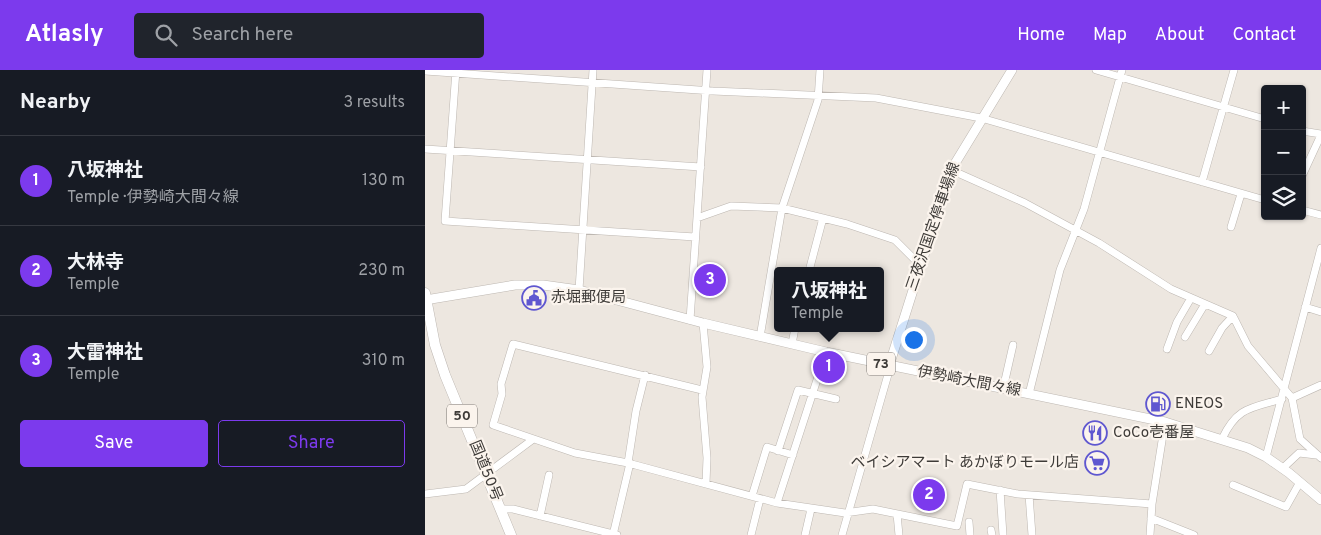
<!DOCTYPE html>
<html lang="en">
<head>
<meta charset="utf-8">
<style>
	:root { --surface:#171b24; --page:#20242c; --text:#f1f3f6; --muted:#9ea1a6; --line:#363941; --accent:#7c3aed }
	body { margin:0; font-family:Overpass,"Noto Sans JP",sans-serif; background:var(--page); color:var(--text) }
	.controls { position:absolute; right:15px; top:15px; display:grid; overflow:hidden; border-radius:5px; box-shadow:0 1px 4px #0004 }
	.controls button { width:45px; height:45px; display:grid; place-items:center; padding:0; border:0; border-bottom:1px solid var(--line); background:var(--surface); color:var(--text); font:25px sans-serif }
	.you { position:absolute; left:488px; top:269px; width:18px; height:18px; margin:-12px; border:4px solid #fff; border-radius:50%; background:#1a73e8; box-shadow:0 0 0 8px #1a73e833 }
	.badge { display:grid; place-items:center; width:32px; height:32px; border-radius:50%; background:var(--accent); color:#fff; font-size:16px; font-weight:700 }
	.pin { position:absolute; translate:-50% -50%; border:2px solid #fff; box-shadow:0 1px 5px #0006 }
	.popup { position:absolute; left:349px; top:197px; width:110px; height:65px; box-sizing:border-box; display:grid; place-content:center; border-radius:5px; background:var(--surface); filter:drop-shadow(0 1px 4px #0005); font-size:16px; white-space:nowrap; color:var(--muted) }
	.popup b { font-size:19px; color:var(--text) }
	.popup::after { content:''; position:absolute; left:50%; top:100%; margin-left:-10px; border:10px solid transparent; border-top-color:var(--surface) }
	.list { margin:0; padding:0; list-style:none }
	h2 { display:flex; justify-content:space-between; align-items:center; height:65px; margin:0; padding:0 20px; font-size:21px }
	h2 small { font-size:16px; font-weight:400; color:var(--muted) }
	.list li { display:grid; grid-template-columns:32px 1fr auto; gap:15px; align-items:center; box-sizing:border-box; height:90px; padding:0 20px; border-top:1px solid var(--line) }
	.list b { display:block; font-size:19px; white-space:nowrap }
	.list p { margin:0; font-size:16px; white-space:nowrap; color:var(--muted) }
	.list em { font-size:16px; font-style:normal; color:var(--muted) }
	.actions { display:flex; gap:10px; padding:15px 20px }
	.actions a { flex:1; padding:11px 0; border:1px solid var(--accent); border-radius:5px; text-align:center; font-size:18px; color:var(--accent) }
	.actions .main { background:var(--accent); color:#fff }
	.icon { flex:none; width:28px; height:28px; fill:none; stroke:currentColor; stroke-width:2; stroke-linecap:round; stroke-linejoin:round }
	.map { position:relative; flex:none; width:896px; height:465px; overflow:hidden }
	header { display:flex; align-items:center; gap:30px; box-sizing:border-box; height:70px; padding:0 25px; background:var(--accent); color:#fff }
	header strong { font-size:24px }
	nav { display:flex; gap:28px; margin-inline-start:auto; font-size:18px }
	.search { width:350px; height:45px; background:var(--page); display:flex; align-items:center; gap:12px; box-sizing:border-box; padding:0 18px; border-radius:5px; color:var(--muted); font-size:19px }
	main { display:flex }
	aside { flex:1; background:var(--surface) }
	.map>svg:first-child { display:block }
</style>
</head>
<body>
<header>
<strong>Atlasly</strong>
<div class="search"><svg class="icon" aria-label="search" viewBox="0 0 24 24"><circle cx="10" cy="10" r="6"/><path d="M15 15l6 6"/></svg>Search here</div>
<nav><a>Home</a><a>Map</a><a>About</a><a>Contact</a></nav>
</header>
<main>
<aside>
<h2>Nearby<small>3 results</small></h2>
<ul class="list">
<li><span class="badge">1</span><div><b>八坂神社</b><p>Temple · 伊勢崎大間々線</p></div><em>130 m</em></li>
<li><span class="badge">2</span><div><b>大林寺</b><p>Temple</p></div><em>230 m</em></li>
<li><span class="badge">3</span><div><b>大雷神社</b><p>Temple</p></div><em>310 m</em></li>
</ul>
<div class="actions"><a class="main">Save</a><a>Share</a></div>
</aside>
<div class="map">
<svg width="896" height="465" viewBox="0 0 896 465">
	<rect width="100%" height="100%" fill="#ede7e0"/>
	<g fill="none" stroke-linecap="round" stroke-linejoin="round">
		<!-- minor casing -->
		<g stroke="#bdb7b1" stroke-width="8">
			<path id="minor" d="M31 0 20 151 270 167
				M671 0 840 49
				M0 1 288 21 451 28 556 48 840 130
				M877 61 896 64
				M0 79 276 97
				M526 100 600 133 674 173 746 219 808 246 823 276 867 328 875 369 896 388
				M877 106 896 65
				M777 112 809 0
				M877 140 896 145
				M272 148 306 136 357 138 422 154 470 170 495 195
				M806 157 816 124
				M384 201 398 148
				M154 220 168 0
				M880 237 896 242
				M265 250 282 0
				M278 253 282 297 277 327 282 388 281 413
				M335 267 357 138 393 30 395 0
				M760 267 780 234
				M367 274 370 258
				M742 279 752 252 766 228
				M784 281 797 258 808 246
				M578 319 588 275
				M277 320 88 274 76 314 77 324 68 355 150 383 203 393 352 433 420 443 448 439 532 456 542 414 593 424 727 434
				M604 324 635 200 659 139 697 0
				M867 328 896 315
				M797 369C812 337 826 338 857 329
				M353 381 373 320 411 329
				M841 387 896 178
				M203 393 211 341 220 305
				M858 398 874 383 891 385
				M808 415 861 437 875 412
				M575 420 578 465
				M0 424 41 419 107 370
				M604 425 607 465
				M327 426 342 377 368 385
				M352 433 401 282
				M75 439H88L192 465
				M472 444 474 465
				M115 446 124 405
				M726 448 769 465
				M544 452 545 465
				M566 460 567 465
				M188 465 205 393
				M326 465 335 429
				M380 465 386 439
				M417 465 464 301V296
				M725 465 727 434 740 352"/>
		</g>
		<!-- major casing -->
		<g stroke="#bdb7b1" stroke-width="10">
			<path id="major" d="M0 230 90 215H118L154 220 278 253 401 282 740 352 823 378 841 387 864 403 896 430
				M464 296 526 100 587 0"/>
		</g>
		<!-- highway casing -->
		<g stroke="#bdb7b1" stroke-width="11">
			<path id="highway" d="M0 223 10 275 20 305 86 465"/>
		</g>
		<!-- minor -->
		<use href="#minor" stroke="#fff" stroke-width="7"/>
		<!-- major -->
		<use href="#major" stroke="#fff" stroke-width="9"/>
		<!-- highway -->
		<use href="#highway" stroke="#fff" stroke-width="10"/>
	</g>
	<!-- icons -->
	<defs>
		<g id="civic-ring" transform="scale(1.25)"><circle r="9.5" fill="#fbf4ed" stroke="#5f57d0" stroke-width="1.5"/><path d="M-.6-6.5H3V-4.5H.6V-3L4-1V1h2V6H-6V1h2V-1L-.6-3ZM-1.2 2.5V6h2.4V2.5Z" fill="#5f57d0"/></g>
		<g id="fuel-ring" transform="scale(1.25)"><circle r="9.5" fill="#fbf4ed" stroke="#5f57d0" stroke-width="1.5"/><path d="M-5.5-6h7V0h2V4h1.3V-2.5L3-4.5l.8-.8L6-3V5H2.5V1h-1V6h-7ZM-4.2-4.7v3.2H.2V-4.7Z" fill="#5f57d0"/></g>
		<g id="restaurant-ring" transform="scale(1.25)"><circle r="9.5" fill="#fbf4ed" stroke="#5f57d0" stroke-width="1.5"/><path d="M-5-6h1v4h1v-4h1v4h1v-4h1v5L-1.5 .5V6h-2V.5L-5-1ZM5-6V6H3V1.5H1.5Q1.5-4 5-6Z" fill="#5f57d0"/></g>
		<g id="supermarket-ring" transform="scale(1.25)"><circle r="9.5" fill="#fbf4ed" stroke="#5f57d0" stroke-width="1.5"/><path d="M-6-5.5h2.5l.6 2H6L4.5 2H-2.5L-4.4-4H-6ZM-1.5 3.2a1.3 1.3 0 1 0 .1 0ZM3 3.2a1.3 1.3 0 1 0 .1 0Z" fill="#5f57d0"/></g>
	</defs>
	<g fill-rule="evenodd">
		<use href="#civic-ring" x="109" y="228"/>
		<use href="#fuel-ring" x="733" y="334"/>
		<use href="#restaurant-ring" x="670" y="363"/>
		<use href="#supermarket-ring" x="672" y="393"/>
	</g>
	<g text-anchor="middle" dominant-baseline="central" stroke-width="4.5" stroke-linejoin="round" paint-order="stroke">
		<!-- shield labels -->
		<g fill="#fbf4ed" stroke="#77726e" stroke-width="1">
			<rect x="442" y="282.5" width="28" height="23" rx="4"/>
			<rect x="22" y="334.5" width="30" height="23" rx="4"/>
		</g>
		<g font-size="14" font-weight="bold" fill="#3e3b38">
			<text x="456" y="294">73</text>
			<text x="37" y="346">50</text>
		</g>
		<!-- street labels -->
		<g font-size="15" fill="#3e3b38" stroke="#fbf4ed">
			<text transform="translate(509 157) rotate(-71)">三夜沢国定停車場線</text>
			<text transform="translate(544 312) rotate(11)">伊勢崎大間々線</text>
			<text transform="translate(60 401) rotate(68)">国道50号</text>
		</g>
		<!-- poi labels -->
		<g font-size="15" fill="#3e3b38" stroke="#fbf4ed" text-anchor="start">
			<text x="126" y="228">赤堀郵便局</text>
			<text x="750" y="334">ENEOS</text>
			<text x="688" y="363">CoCo壱番屋</text>
			<text x="654" y="393" text-anchor="end">ベイシアマート あかぼりモール店</text>
		</g>
	</g>
</svg>
<div class="controls">
<button>+</button>
<button>−</button>
<button><svg class="icon" aria-label="layers" viewBox="0 0 24 24"><path d="M12 4l9 5-9 5-9-5zM3 14l9 5 9-5"/></svg></button>
</div>
<div class="you"></div>
<div class="pin badge" style="left:404px;top:297px">1</div>
<div class="popup"><b>八坂神社</b>Temple</div>
<div class="pin badge" style="left:504px;top:425px">2</div>
<div class="pin badge" style="left:285px;top:210px">3</div>
</div>
</main>
</body>
</html>
